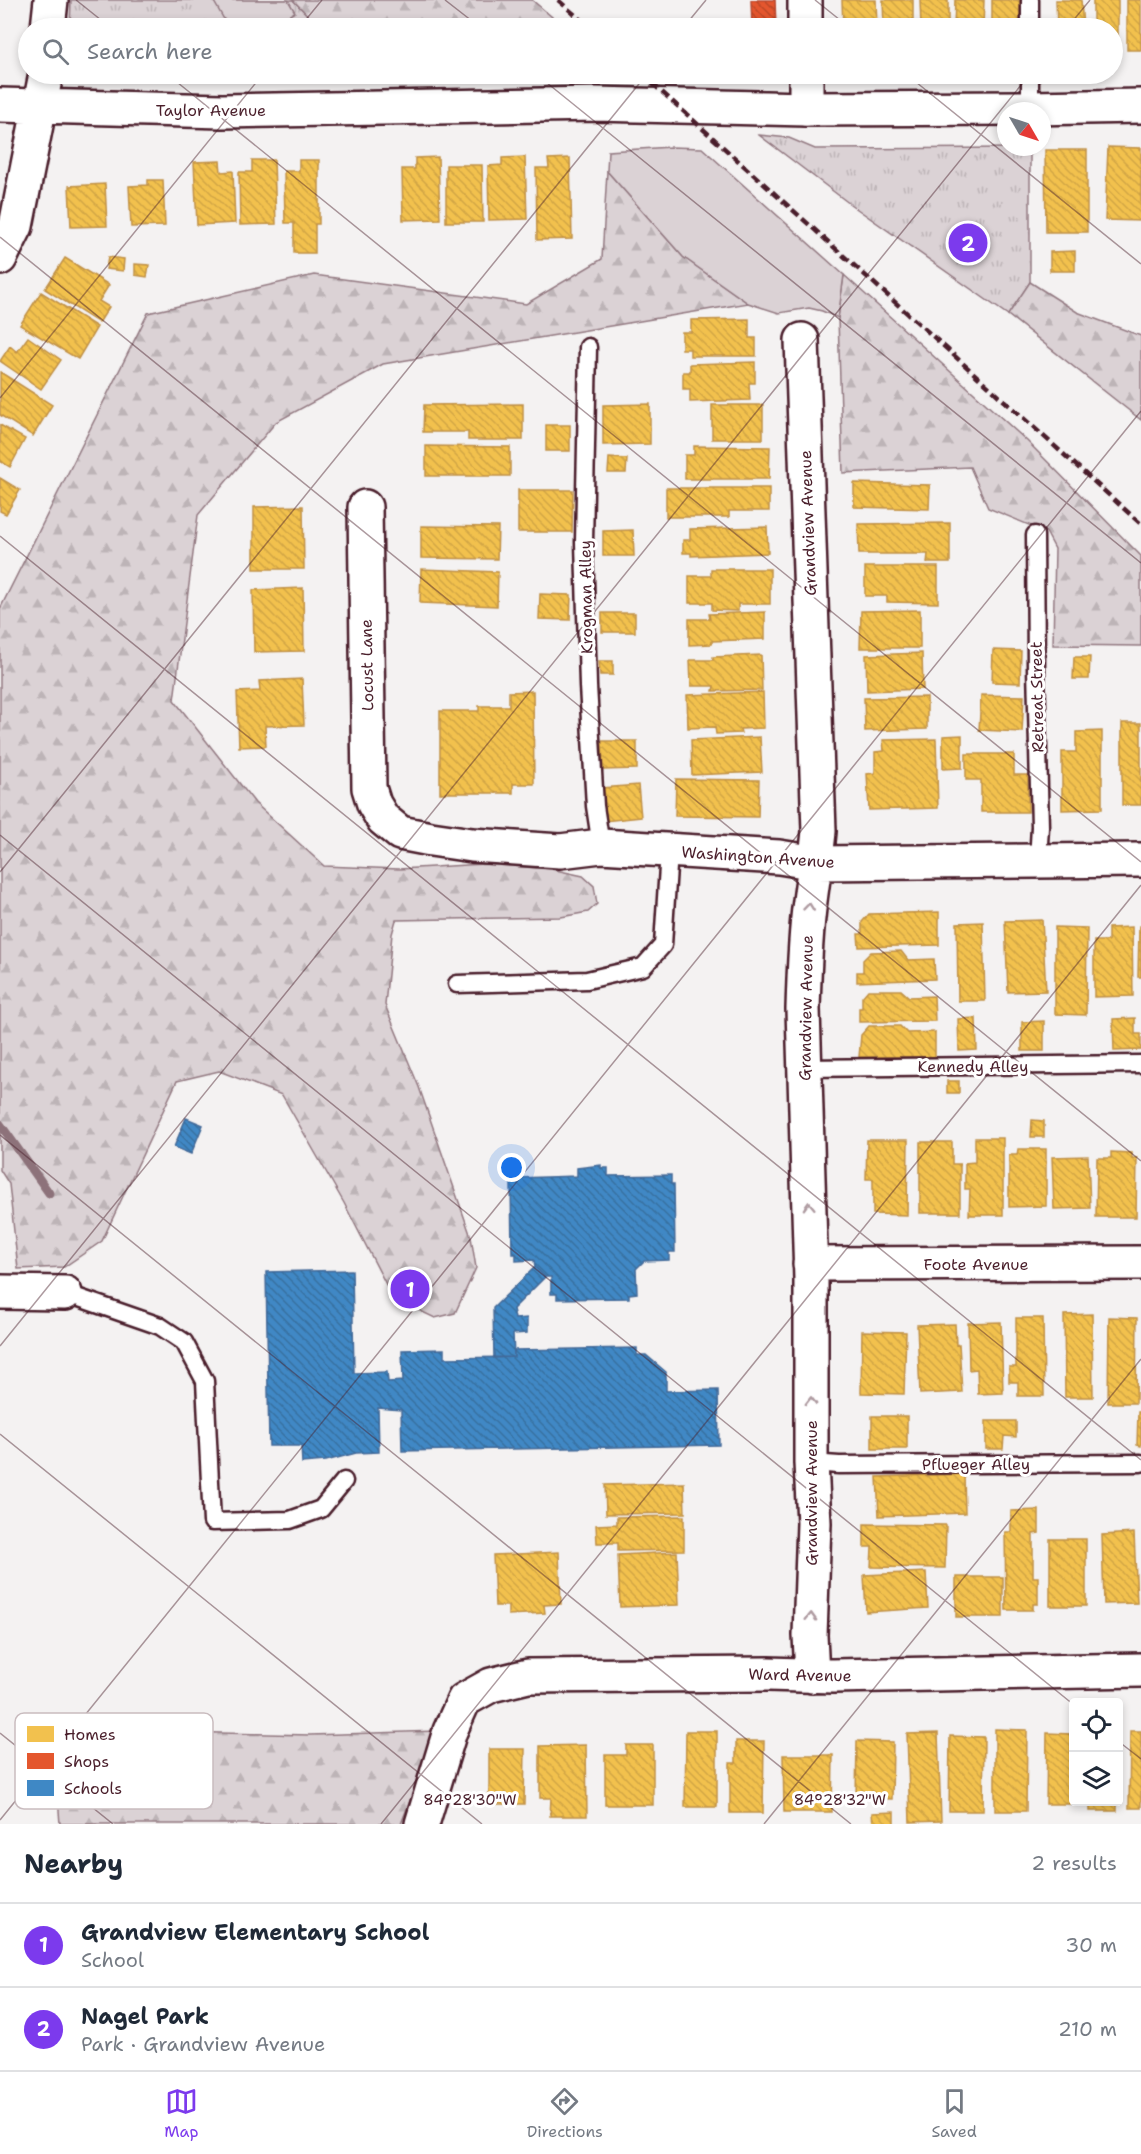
<!DOCTYPE html>
<html lang="en">
<head>
<meta charset="utf-8">
<style>
	:root { --surface:#fff; --page:#f6f6f7; --text:#1f2937; --muted:#747a83; --line:#e0e1e3; --accent:#7c3aed }
	body { margin:0; font-family:"Shantell Sans",sans-serif; background:var(--page); color:var(--text) }
	.controls { position:absolute; right:18px; bottom:18px; display:grid; overflow:hidden; border-radius:6px; box-shadow:0 3px 9px #0003 }
	.controls button { width:54px; height:54px; display:grid; place-items:center; padding:0; border:0; border-bottom:2px solid var(--line); background:var(--surface); color:var(--text); font:30px sans-serif }
	.compass { position:absolute; left:997px; top:102px; width:54px; height:54px; border-radius:50%; background:var(--surface); box-shadow:0 3px 9px #0003; rotate:129deg }
	.you { position:absolute; left:512px; top:1168px; width:21px; height:21px; margin:-15px; border:4px solid #fff; border-radius:50%; background:#1a73e8; box-shadow:0 0 0 9px #1a73e833 }
	.badge { display:grid; place-items:center; width:39px; height:39px; border-radius:50%; background:var(--accent); color:#fff; font-size:20px; font-weight:700 }
	.pin { position:absolute; translate:-50% -50%; border:3px solid #fff; box-shadow:0 2px 6px #0006 }
	.list { margin:0; padding:0; list-style:none }
	h2 { display:flex; justify-content:space-between; align-items:center; height:78px; margin:0; padding:0 24px; font-size:26px }
	h2 small { font-size:20px; font-weight:400; color:var(--muted) }
	.list li { display:grid; grid-template-columns:39px 1fr auto; gap:18px; align-items:center; box-sizing:border-box; height:84px; padding:0 24px; border-top:2px solid var(--line) }
	.list b { display:block; font-size:22px; white-space:nowrap }
	.list p { margin:0; font-size:20px; white-space:nowrap; color:var(--muted) }
	.list em { font-size:20px; font-style:normal; color:var(--muted) }
	.icon { flex:none; width:33px; height:33px; fill:none; stroke:currentColor; stroke-width:2; stroke-linecap:round; stroke-linejoin:round }
	.map { position:relative; flex:none; width:1141px; height:1824px; overflow:hidden }
	.search { position:absolute; background:var(--surface); box-shadow:0 3px 9px #0003; left:18px; right:18px; top:18px; height:66px; display:flex; align-items:center; gap:15px; box-sizing:border-box; padding:0 21px; border-radius:33px; color:var(--muted); font-size:22px }
	.sheet { height:246px; background:var(--surface) }
	nav { display:flex; justify-content:space-around; align-items:center; box-sizing:border-box; height:84px; border-top:2px solid var(--line); background:var(--surface); font-size:16px; color:var(--muted) }
	nav a { display:grid; justify-items:center; gap:3px }
	nav .on { color:var(--accent) }
	.map>svg:first-child { display:block }
</style>
</head>
<body>
<div class="map">
<svg width="1141" height="1824" viewBox="0 0 1141 1824">
	<defs>
		<pattern id="grass-tufts" width="24" height="20" patternUnits="userSpaceOnUse" patternTransform="scale(1.5)"><rect width="24" height="20" fill="#dbd2d5"/><path d="M3 7l-1-3M5 7V3M7 7l1-3M15 17l-1-3M17 17v-4M19 17l1-3" fill="none" stroke="#bdb4b7"/></pattern>
		<pattern id="forest-firs" width="22" height="20" patternUnits="userSpaceOnUse" patternTransform="scale(1.5)"><rect width="22" height="20" fill="#dbd2d5"/><path d="M5 1l3.5 6h-7zM16 11l3.5 6h-7z" fill="#bdb4b7"/></pattern>
		<pattern id="homes-back-hatch" width="6" height="6" patternUnits="userSpaceOnUse" patternTransform="scale(1.5)"><rect width="6" height="6" fill="#f2c14e"/><path d="M-1 5l2 2M0 0l6 6M5-1l2 2" fill="none" stroke="#d1a544"/></pattern>
		<pattern id="shops-back-hatch" width="6" height="6" patternUnits="userSpaceOnUse" patternTransform="scale(1.5)"><rect width="6" height="6" fill="#e4572e"/><path d="M-1 5l2 2M0 0l6 6M5-1l2 2" fill="none" stroke="#bb4727"/></pattern>
		<pattern id="schools-back-hatch" width="6" height="6" patternUnits="userSpaceOnUse" patternTransform="scale(1.5)"><rect width="6" height="6" fill="#3f88c5"/><path d="M-1 5l2 2M0 0l6 6M5-1l2 2" fill="none" stroke="#376fa0"/></pattern>
	</defs>
	<rect width="100%" height="100%" fill="#f4f2f2"/>
	<filter id="ink" filterUnits="userSpaceOnUse"><feTurbulence type="fractalNoise" baseFrequency=".0167" numOctaves="2"/><feDisplacementMap in="SourceGraphic" scale="12" xChannelSelector="R" yChannelSelector="G"/><feConvolveMatrix kernelMatrix="1 2 1 2 8 2 1 2 1" color-interpolation-filters="sRGB"/></filter>
	<g filter="url(#ink)">
		<!-- grass -->
		<path fill="url(#grass-tufts)" stroke="#927880" stroke-width="1.5" d="M71 0H293L320 28H70Z
			M71 74H381L387 78 90 79 72 77Z
			M759 135 789 138 815 149 1030 148V282L1008 315 850 204Z"/>
		<!-- forest -->
		<path fill="url(#forest-firs)" stroke="#927880" stroke-width="1.5" d="M293 0H532L565 28H320Z
			M381 74H527L387 78Z
			M607 171 683 257 748 303 383 364 276 422 198 515 174 700 255 803 324 866 399 869 484 864 551 869 583 876 594 886 597 904 588 912 561 917 396 920 392 934 385 1005 419 1087 471 1237 476 1268 455 1313 435 1318 393 1298 344 1203 282 1095 219 1071 177 1081 102 1241 64 1267 18 1269 9 1184 0 1170V609L148 313 314 275 526 304 602 259Z
			M844 275 1027 441 1141 556V646L1053 645 1055 549 1046 532 988 508 970 467 843 473 838 318Z
			M1030 282 1077 312 1141 336V420L1008 315Z
			M53 1729 310 1735 437 1731 401 1824H60Z"/>
		<!-- garden -->
		<path fill="#dbd2d5" stroke="#927880" stroke-width="1.5" d="M213 0H288L295 12 267 28H229Z
			M671 147 702 148 844 275 838 318 822 311 809 308 779 313 748 303 683 257 607 171 608 151Z"/>
		<!-- homes -->
		<path fill="url(#homes-back-hatch)" stroke="#c09044" stroke-width="1.5" d="M842 0H876L877 28H843Z
			M883 0H913V28H884Z
			M920 0H948V28H921Z
			M955 0H984L983 28H954Z
			M992 0H1020V28H992Z
			M1056 0H1081L1083 28H1057Z
			M1093 0H1118V50H1112V28H1093Z
			M1127 0H1141V50H1127Z
			M1108 147 1141 148V221L1105 220Z
			M1045 150H1087V232H1046Z
			M438 157 440 219 403 220 402 169H415V158Z
			M525 157 527 219 489 220 488 166 502 165V158Z
			M570 158 572 239 537 240 536 168H549L548 159Z
			M252 160H274L276 224 240 225 239 172H252Z
			M299 160H319V224H315V253H294V223H285L284 171H299Z
			M220 161 221 172 233 171 235 223 197 225 194 162Z
			M446 165H482L483 222H446Z
			M148 180H163L165 226 131 227 129 186 148 185Z
			M105 184 107 226 71 227 69 186Z
			M1075 251V271H1050V252Z
			M108 257 124 259 123 271 106 269Z
			M65 258 109 285 99 301 109 307 99 323 45 289Z
			M135 264 149 265 147 277 135 275Z
			M41 292 97 327 78 359 20 325Z
			M749 319V338H756V356H690V349H682V332H691V320Z
			M28 337 61 360 41 389 0 361 10 346 17 352Z
			M755 362V383H749L750 400 690 402V389H683V372H690V364Z
			M0 372 52 405 33 436 0 415Z
			M523 404V440H468V432H423L424 405Z
			M650 404V444L603 445V405Z
			M712 405H763V439H712Z
			M0 425 25 439 10 467 0 461Z
			M546 425H570V451H546Z
			M426 446 510 447V476H426Z
			M694 446 770 447 769 479H685V455H694Z
			M609 458 627 459 626 473H608Z
			M0 478 20 490 6 514 0 511Z
			M854 483 930 485 929 509 854 507Z
			M666 488H769V511H729V517H666Z
			M518 490H573L572 532H518Z
			M303 506 304 569H254V507Z
			M950 523V563H927L928 554H859L858 524Z
			M421 526 498 527 497 559 421 558Z
			M767 527 768 553 691 556V553H683V540H690V529Z
			M633 530 634 556H603V531Z
			M865 567H938V603L887 602V596H865Z
			M421 569 498 572 497 606 420 603Z
			M711 569H770V604H738V611L712 610V603H689V576H711Z
			M303 588 304 651 254 652 253 590Z
			M540 594 571 595 570 620 539 619Z
			M920 610V648H860L861 611Z
			M765 612V639L712 641V644L689 645V619H710L709 614Z
			M602 613H635V632H602Z
			M993 650 1021 651 1020 683 992 682Z
			M922 653 923 689 867 691 866 655Z
			M761 655 762 690 713 691 714 686H691L690 660H713V657Z
			M1074 657H1090L1089 679H1073Z
			M599 661H613V675H600Z
			M302 679 304 725 265 726 266 746 239 747 237 692 260 691 259 681Z
			M533 691 534 784H513V793H440V711H479V706H509V692Z
			M763 692 764 728 740 729 741 733 716 734 715 727 688 728 687 695Z
			M981 695 1024 696 1022 732 979 730Z
			M927 697V729L865 731 864 698Z
			M1122 723H1141V805H1122Z
			M1102 731V809L1062 810V752H1076V732Z
			M962 735V768L943 769V736Z
			M760 737 762 772 692 775 691 740Z
			M936 739 938 808 869 810 867 774 875 773V752L884 751 883 740Z
			M602 741H637V769L603 770Z
			M966 754H1014V775H1028V812H981V780H966Z
			M676 779 759 780 758 817 675 816Z
			M638 785 641 817 604 821 601 788Z
			M939 912V945L859 947 858 934H862V922L869 914Z
			M1042 920 1046 991 1008 992 1005 921Z
			M983 922 985 1001H958L957 923Z
			M1139 926H1141V977H1138Z
			M1055 927 1087 928 1086 1015 1055 1014Z
			M1132 927 1133 996 1094 997V941H1108V928Z
			M901 951 908 960 934 959 935 979 857 982V972H863V960L871 952Z
			M868 990H901L909 997 934 996 935 1021 859 1022V1008H862V997Z
			M976 1018 977 1050 959 1051 958 1019Z
			M1135 1018V1034H1141V1050L1114 1051 1113 1019Z
			M1044 1021V1051H1022V1022Z
			M869 1026H900L907 1033 935 1032V1057H859L861 1035Z
			M947 1081H959V1093H947Z
			M1032 1120 1044 1121V1137H1031Z
			M975 1138H1003V1215H969L970 1189H965V1163L975 1162Z
			M867 1140H908L907 1215 873 1214V1179H866Z
			M920 1142H952V1164H960V1213H920Z
			M1018 1149H1046V1206L1009 1207V1155H1017Z
			M1111 1152 1132 1153V1158H1137L1136 1217H1096L1097 1158H1111Z
			M1088 1156 1090 1208 1054 1209 1052 1157Z
			M1092 1314 1093 1397H1065L1064 1315Z
			M1109 1317 1137 1318 1136 1403H1108Z
			M1016 1318H1043L1044 1396H1018V1382H1009V1367H1016Z
			M1001 1322 1003 1393 978 1394 977 1369 969 1370 968 1323Z
			M955 1324 956 1345 959 1344 962 1392 920 1394 917 1325Z
			M862 1331 906 1332 904 1394 861 1393Z
			M1138 1412H1141V1446L1137 1445Z
			M872 1416H907V1449H872Z
			M986 1421H1016V1437L1004 1436 1003 1449H986Z
			M964 1474 965 1513 879 1516 877 1477Z
			M684 1483 685 1513 606 1514 605 1485Z
			M1039 1510V1533L1033 1534V1577H1038V1604H1033V1610H1006L1005 1532H1011V1511Z
			M684 1516V1550L618 1551V1543H597L596 1525 617 1524V1517Z
			M864 1524 946 1525 945 1568 871 1567 872 1547H864Z
			M1134 1533 1137 1603 1104 1604 1102 1535Z
			M1050 1539H1086V1606H1050Z
			M559 1552 561 1604 544 1605 545 1613 508 1615V1606H495L493 1555Z
			M677 1552 679 1605 620 1607 618 1555Z
			M926 1572 928 1608 866 1612 864 1575Z
			M956 1577H1003V1617H956Z
			M995 1729 1027 1730 1026 1811H995Z
			M686 1731H717V1807H685Z
			M1130 1731H1141V1808H1129Z
			M938 1733 941 1821 910 1822 907 1734Z
			M1047 1733 1071 1734 1070 1804H1046Z
			M950 1736 984 1737 983 1811H949Z
			M736 1741H764L763 1813H730V1763H736Z
			M857 1741 893 1742 892 1799 856 1798Z
			M586 1745 587 1816H550L551 1798H540V1746Z
			M626 1745H653V1805H605V1755H626Z
			M489 1749H525L524 1804H489Z
			M783 1755H833L832 1812H784Z
			M1090 1802H1117V1811H1090Z
			M894 1812V1824H873L872 1813Z"/>
		<!-- shops -->
		<path fill="url(#shops-back-hatch)" stroke="#b6462d" stroke-width="1.5" d="M751 0H775L776 28H752Z"/>
		<!-- schools -->
		<path fill="url(#schools-back-hatch)" stroke="#426897" stroke-width="1.5" d="M186 1118 203 1125 191 1154 174 1147Z
			M601 1165V1168H608V1176L671 1175V1184H674L675 1252H669V1260L644 1261 636 1269 637 1293 629 1294V1298L557 1299V1294H551V1277H545L535 1267 534 1260 516 1261V1254H512L511 1183H515L516 1178 577 1176V1168Z
			M535 1267 545 1277 513 1309 515 1319 527 1318V1333L513 1334 514 1357 494 1358 493 1308Z
			M352 1270 354 1373 387 1372 388 1382 403 1381 402 1350 444 1349V1358L514 1357V1350L637 1348V1355H646L666 1372V1391L718 1390 719 1445 402 1451 401 1410 378 1408 379 1452 356 1453 326 1461 302 1463 301 1446H269L266 1272Z"/>
		<g fill="none" stroke-linecap="round" stroke-linejoin="round">
			<!-- stream -->
			<path stroke="#8d727a" stroke-width="9" d="M0 1124 49 1193"/>
			<!-- service casing -->
			<g stroke="#4a1f2b" stroke-width="21">
				<path id="service" d="M1030 0V28
					M1030 74V108
					M588 347 584 542 588 686 595 806 601 846
					M1035 535 1036 668 1040 827 1038 860
					M457 984 587 980 643 967 663 945 669 851
					M804 1068 1141 1064
					M65 1293 160 1326 184 1342 205 1381 212 1522 290 1520 321 1509 344 1481
					M811 1463 839 1465 1141 1463"/>
			</g>
			<!-- minor casing -->
			<g stroke="#4a1f2b" stroke-width="38">
				<path id="minor" d="M805 0V28
					M806 74V109
					M802 340 819 831C817 854 813 877 810 901 805 936 804 973 803 1009L811 1280V1463L814 1523 810 1635 812 1676
					M365 507 369 788 374 804 383 819 400 833 431 839 472 845 560 851 601 846 779 857 817 863 1141 860
					M810 1264 1141 1263
					M0 1292 65 1293
					M422 1824 450 1731 464 1700 491 1685 528 1676 768 1674 833 1676 1141 1670"/>
			</g>
			<!-- tertiary casing -->
			<g stroke="#4a1f2b" stroke-width="38">
				<path id="tertiary" d="M48 28 51 0
					M0 105 222 111 595 104 806 109 1030 108 1141 106
					M0 258 16 226 46 74"/>
			</g>
			<!-- service -->
			<use href="#service" stroke="#fff" stroke-width="16"/>
			<!-- minor -->
			<use href="#minor" stroke="#fff" stroke-width="33"/>
			<!-- tertiary -->
			<use href="#tertiary" stroke="#fff" stroke-width="33"/>
			<!-- rail -->
			<path stroke="#4a1f2b" stroke-width="4.5" stroke-dasharray="9 4.5" stroke-linecap="butt" d="M558 0 590 28
				M642 74 1141 524"/>
		</g>
		<!-- one-way arrows -->
		<defs><path id="oneway-chevron" d="M-2-3.5L2.5 0L-2 3.5" fill="none" stroke-width="1.6" stroke-linecap="round" stroke-linejoin="round" transform="scale(1.5)"/></defs>
		<g stroke="#ae9aa0">
			<use href="#oneway-chevron" transform="translate(809 907) rotate(-84)"/>
			<use href="#oneway-chevron" transform="translate(809 1206) rotate(-92)"/>
			<use href="#oneway-chevron" transform="translate(811 1401) rotate(-90)"/>
			<use href="#oneway-chevron" transform="translate(811 1617) rotate(-88)"/>
		</g>
	</g>
	<!-- ticks -->
	<path fill="none" stroke="#4a1f2b" stroke-width="1.5" stroke-opacity="0.45" d="M76 0 111 28M445 0 481 28M815 0 850 28M299 28 322 0M683 28 706 0M1067 28 1090 0M167 74 1141 862M536 74 1141 563M906 74 1141 264M0 237 1141 1161M0 398 263 74M0 536 1141 1460M0 835 1074 1705M0 872 647 74M0 1135 851 1824M0 1346 1030 74M0 1434 482 1824M0 1733 113 1824M1118 1741 1141 1759M0 1820 1141 411M381 1824 1141 885M764 1824 1141 1359"/>
	<g text-anchor="middle" dominant-baseline="central" stroke-width="6" stroke-linejoin="round" paint-order="stroke">
		<!-- street labels -->
		<g font-size="16" fill="#4a1f2b" stroke="#fff">
			<text x="211" y="110">Taylor Avenue</text>
			<text transform="translate(808 523) rotate(-92)">Grandview Avenue</text>
			<text transform="translate(586 597) rotate(-91)">Krogman Alley</text>
			<text transform="translate(367 665) rotate(-91)">Locust Lane</text>
			<text transform="translate(1037 697) rotate(-91)">Retreat Street</text>
			<text transform="translate(758 857) rotate(4)">Washington Avenue</text>
			<text transform="translate(806 1008) rotate(-89)">Grandview Avenue</text>
			<text x="973" y="1066">Kennedy Alley</text>
			<text x="976" y="1264">Foote Avenue</text>
			<text x="976" y="1464">Pflueger Alley</text>
			<text transform="translate(811 1493) rotate(-90)">Grandview Avenue</text>
			<text transform="translate(800 1675) rotate(1)">Ward Avenue</text>
		</g>
	</g>
	<!-- legend -->
	<rect x="15" y="1713" width="198" height="96" rx="9" fill="#fff" stroke="#c9bcbf" stroke-width="1.5"/>
	<rect x="27" y="1726" width="27" height="16" fill="#f2c14e"/>
	<rect x="27" y="1753" width="27" height="16" fill="#e4572e"/>
	<rect x="27" y="1780" width="27" height="16" fill="#3f88c5"/>
	<g font-size="16" fill="#4a1f2b">
		<text x="64" y="1740">Homes</text>
		<text x="64" y="1767">Shops</text>
		<text x="64" y="1794">Schools</text>
	</g>
	<g font-size="15" text-anchor="middle" fill="#4a1f2b" stroke="#fff" stroke-width="6" stroke-linejoin="round" paint-order="stroke">
		<text x="470" y="1805">84°28'30"W</text>
		<text x="840" y="1805">84°28'32"W</text>
	</g>
</svg>
<div class="controls">
<button><svg class="icon" aria-label="locate" viewBox="0 0 24 24"><circle cx="12" cy="12" r="6"/><path d="M12 2v4M12 18v4M2 12h4M18 12h4"/></svg></button>
<button><svg class="icon" aria-label="layers" viewBox="0 0 24 24"><path d="M12 4l9 5-9 5-9-5zM3 14l9 5 9-5"/></svg></button>
</div>
<svg class="compass" viewBox="-18 -18 36 36"><path d="M0-13l5 13h-10z" fill="#e53935"/><path d="M0 13l5-13h-10z" fill="#747a83"/></svg>
<div class="you"></div>
<div class="pin badge" style="left:410px;top:1289px">1</div>
<div class="pin badge" style="left:968px;top:243px">2</div>
<div class="search"><svg class="icon" aria-label="search" viewBox="0 0 24 24"><circle cx="10" cy="10" r="6"/><path d="M15 15l6 6"/></svg>Search here</div>
</div>
<section class="sheet">
<h2>Nearby<small>2 results</small></h2>
<ul class="list">
<li><span class="badge">1</span><div><b>Grandview Elementary School</b><p>School</p></div><em>30 m</em></li>
<li><span class="badge">2</span><div><b>Nagel Park</b><p>Park · Grandview Avenue</p></div><em>210 m</em></li>
</ul>
</section>
<nav>
<a class="on"><svg class="icon" aria-label="map" viewBox="0 0 24 24"><path d="M3 6l6-2 6 2 6-2v14l-6 2-6-2-6 2zM9 4v14M15 6v14"/></svg>Map</a>
<a><svg class="icon" aria-label="directions" viewBox="0 0 24 24"><path d="M12 3l9 9-9 9-9-9zM9 14v-3h6M13 9l2 2-2 2"/></svg>Directions</a>
<a><svg class="icon" aria-label="saved" viewBox="0 0 24 24"><path d="M7 4h10v16l-5-4-5 4z"/></svg>Saved</a>
</nav>
</body>
</html>
